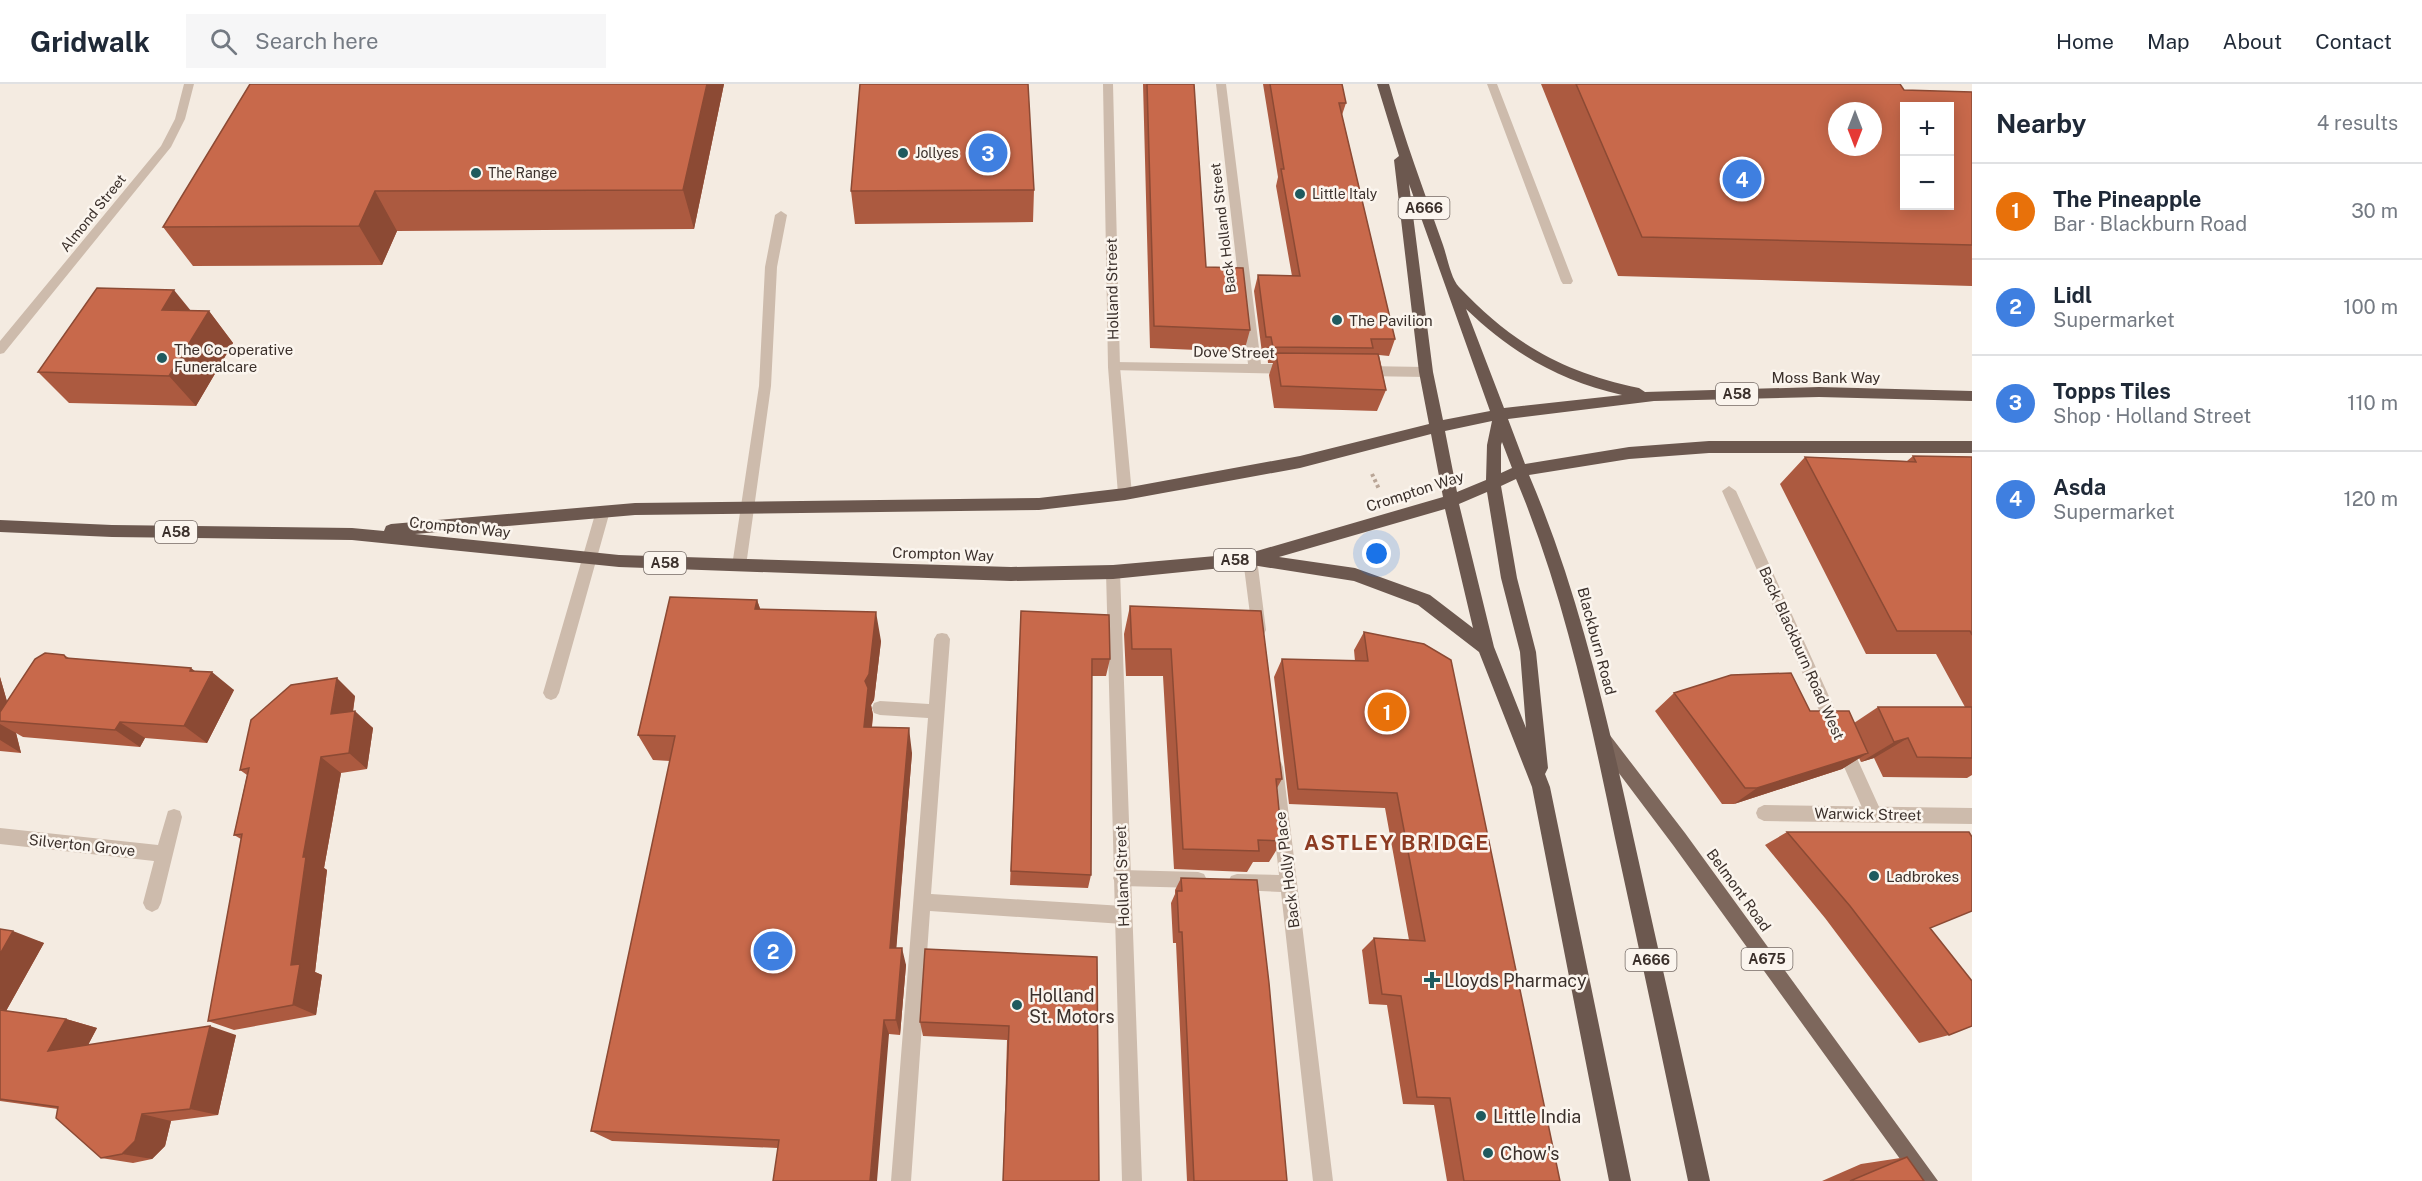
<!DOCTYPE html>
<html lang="en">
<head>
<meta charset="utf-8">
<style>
	:root { --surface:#fff; --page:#f6f6f7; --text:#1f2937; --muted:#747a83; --line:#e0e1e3; --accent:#1a73e8 }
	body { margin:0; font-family:"Public Sans",sans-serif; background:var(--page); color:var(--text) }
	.controls { position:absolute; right:18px; top:18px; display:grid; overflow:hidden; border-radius:0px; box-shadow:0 3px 15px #0003 }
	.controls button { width:54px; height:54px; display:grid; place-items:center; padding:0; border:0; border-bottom:2px solid var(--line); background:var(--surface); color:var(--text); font:30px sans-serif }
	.compass { position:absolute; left:1828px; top:18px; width:54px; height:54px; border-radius:50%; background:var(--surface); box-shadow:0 3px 15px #0003; rotate:180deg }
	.you { position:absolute; left:1377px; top:470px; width:21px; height:21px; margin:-15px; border:4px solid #fff; border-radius:50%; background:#1a73e8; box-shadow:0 0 0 9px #1a73e833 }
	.badge { display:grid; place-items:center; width:39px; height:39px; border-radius:50%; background:var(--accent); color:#fff; font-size:20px; font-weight:700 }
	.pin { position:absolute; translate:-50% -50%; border:3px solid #fff; box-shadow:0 2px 6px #0006 }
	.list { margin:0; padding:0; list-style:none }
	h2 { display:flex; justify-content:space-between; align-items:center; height:78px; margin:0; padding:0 24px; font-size:26px }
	h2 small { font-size:20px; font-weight:400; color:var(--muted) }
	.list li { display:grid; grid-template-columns:39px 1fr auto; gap:18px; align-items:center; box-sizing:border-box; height:96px; padding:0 24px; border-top:2px solid var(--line) }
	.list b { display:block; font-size:22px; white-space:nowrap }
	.list p { margin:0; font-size:20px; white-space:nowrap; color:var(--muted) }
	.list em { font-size:20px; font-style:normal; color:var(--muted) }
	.icon { flex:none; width:33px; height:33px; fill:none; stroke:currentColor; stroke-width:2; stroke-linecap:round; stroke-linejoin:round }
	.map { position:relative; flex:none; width:1972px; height:1097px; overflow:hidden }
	header { display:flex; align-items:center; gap:36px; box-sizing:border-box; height:84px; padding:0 30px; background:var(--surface); border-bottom:2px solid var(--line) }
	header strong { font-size:28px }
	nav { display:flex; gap:33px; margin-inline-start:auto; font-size:21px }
	.search { width:420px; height:54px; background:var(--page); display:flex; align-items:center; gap:15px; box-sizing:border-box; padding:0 21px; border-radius:0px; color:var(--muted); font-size:22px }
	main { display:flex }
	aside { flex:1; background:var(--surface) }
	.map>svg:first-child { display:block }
</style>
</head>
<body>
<header>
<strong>Gridwalk</strong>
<div class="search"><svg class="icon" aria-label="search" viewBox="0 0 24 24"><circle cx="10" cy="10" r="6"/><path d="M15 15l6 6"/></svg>Search here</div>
<nav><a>Home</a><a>Map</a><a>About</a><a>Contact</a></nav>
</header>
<main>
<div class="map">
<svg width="1972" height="1097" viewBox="0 0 1972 1097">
	<rect width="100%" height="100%" fill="#f4ebe1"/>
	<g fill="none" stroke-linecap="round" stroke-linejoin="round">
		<!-- path -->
		<path stroke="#b9a596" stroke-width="4" stroke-dasharray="3 3" stroke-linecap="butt" d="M1372 390 1379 405"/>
		<!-- service -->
		<path fill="#cdbbac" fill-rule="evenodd" d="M1216 0H1226L1261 280H1291L1297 285 1291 290 1110 286 1108 283 1114 278 1248 280Z
			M1487 0H1497L1573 197 1571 200H1563L1561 197Z
			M781 127 787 131 777 183 771 302 746 482 744 486H734L732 482 759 302 765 183 775 131Z
			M1363 282 1426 283 1432 288 1426 293 1363 292 1357 287Z
			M1729 402 1736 407 1880 725 1882 731 1880 737 1874 739 1868 737 1722 407Z
			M603 422 610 427 559 609 556 614 551 616 546 614 543 609 596 427Z
			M1250 469 1257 475 1266 546 1264 550H1254L1252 546 1243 475Z
			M942 549 947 550 950 555 931 810 1123 822 1129 825 1132 831 1129 837 1123 840 930 827 911 1097H891L928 634 880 631 874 629 872 624 874 619 880 617 929 620 934 555 937 550Z
			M1275 676 1281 678 1283 683 1333 1097H1313L1281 808 1237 806 1231 804 1228 798 1231 792 1237 790 1279 791 1267 683 1269 678Z
			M1122 786 1198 788 1204 790 1207 796 1204 802 1198 804 1122 802 1116 800 1113 794 1116 788Z"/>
		<!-- minor -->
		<path fill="#cdbbac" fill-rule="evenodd" d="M184 0H194L185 35 171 63 4 269 0 270V257L161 62 175 35Z
			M1103 0H1113L1120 283 1132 410 1125 415 1118 410 1108 283Z
			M1113 482 1118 484 1120 488 1142 1097H1122L1106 488 1108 484Z
			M1764 721 1972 724V740L1764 737 1758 734 1756 729 1758 724Z
			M174 725 180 727 182 733 161 819 158 825 152 828 146 825 143 819 154 777 0 760V744L158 761 168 727Z"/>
		<!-- primary -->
		<path fill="#7d675c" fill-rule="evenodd" d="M1603 648 1609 650 1685 749 1938 1097H1916L1673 761 1597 660 1595 655 1597 650Z"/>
		<!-- trunk -->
		<path fill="#6c584f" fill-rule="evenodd" d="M1377 0H1389C1404 54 1424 107 1443 161 1447 172 1451 195 1459 203 1513 260 1563 288 1639 304L1645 308 1819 303 1972 307V317L1819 313 1654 317 1508 335 1525 380 1629 363 1709 357H1972V369H1709L1629 375 1529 391C1579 508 1607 633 1634 756 1659 870 1685 983 1710 1097H1688C1664 983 1640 868 1615 754 1590 633 1564 510 1516 395L1501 402 1517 494 1536 568 1548 684 1545 690 1550 703 1631 1097H1609L1532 703 1479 568 1418 521 1354 497 1252 481 1113 495 1011 497 619 483 352 456 112 453 0 448V436L112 441 352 444 384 447 386 442 391 440 635 419 1039 414 1125 404 1300 372 1429 340 1419 288 1394 76 1399 72ZM1409 100 1490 327 1443 336 1433 288ZM1466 225C1512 269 1559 297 1622 311L1504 324ZM1492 337 1487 361 1486 396 1457 408 1445 347ZM1431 350 1443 413 1250 469 1113 481 1011 483 619 471 415 450 635 431 1039 426 1125 416 1300 384ZM1502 358 1512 384 1501 389V361ZM1487 408 1501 494 1520 568 1526 644 1494 563 1459 420ZM1445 425 1473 544 1430 511 1355 484 1279 473Z"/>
	</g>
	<!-- wall -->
	<path fill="#ac5a40" d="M724 0 694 145 397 147 382 181 193 182 163 143Z
		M1143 0H1194L1206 183 1250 246 1244 268 1150 264Z
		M1263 0H1342L1346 19 1342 31 1395 255 1389 272 1379 271 1386 306 1377 327 1274 324 1269 291 1273 279H1268L1267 269H1262L1254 207 1258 191 1292 192 1276 102 1278 93Z
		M1541 0H1900L1904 6 1972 8V202L1618 192Z
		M1034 106 1033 138 855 140 851 107Z
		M191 227H209L233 259 196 322 69 319 38 288Z
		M1913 372 1972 373V691L1967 694 1883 693 1874 674 1861 678 1859 674 1842 685 1734 720H1722L1655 627 1674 609 1810 627 1854 639 1878 623H1965L1936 570H1866L1780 400 1805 373 1907 377Z
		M757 516 760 525 881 557 874 616 871 621 873 631 872 643 912 669 896 864 906 881 900 951 889 950 778 1064 612 1057 591 1047 670 677 653 676 638 651Z
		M1130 522 1261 527 1282 695 1277 704 1282 757 1269 778H1253L1247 788 1174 785 1163 592H1126L1124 550Z
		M1021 527 1110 575 1106 592H1092L1091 791 1088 804 1010 801Z
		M1364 548 1560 1097H1447L1434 1021 1403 1020 1387 921 1369 920 1362 866 1374 854 1409 856 1385 724 1289 720 1274 593 1282 575 1355 577 1354 566Z
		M64 571 69 574 195 587 234 606 207 659 145 654 140 663 23 653 16 649 21 669 0 667V593L7 618Z
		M355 612 353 628 373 644 367 685 341 689 324 784 327 786 315 888 322 891 316 931 234 946 208 937 241 755 234 751 247 691 240 686Z
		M1787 748 1930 844 1949 951 1919 959 1825 834 1765 761Z
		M1181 794 1287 1097H1187L1176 859H1173L1171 819 1175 810V806Z
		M0 845 44 859 6 927 66 935 97 944 88 961 236 951 218 1031 171 1037 165 1062 152 1075 133 1079 101 1074 58 1025 0 1017Z
		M1097 873 1099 1097H1003L1007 956 923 952 920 938Z
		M1907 1073 1924 1097H1822L1861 1080Z"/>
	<!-- shaded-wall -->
	<path fill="#8c4a34" d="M707 0H724L694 145 683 106Z
		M375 107 397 147 382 181 359 142Z
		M174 206 200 238 162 226Z
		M209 227 233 259 196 322 169 292Z
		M757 516 767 544 755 525Z
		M876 528 881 557 874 616 871 621 873 631 869 668 864 643 865 597Z
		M191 584 208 597 212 588 234 606 207 659 184 642 190 587Z
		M0 593 13 638 0 637Z
		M337 594 355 612 350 647 331 630Z
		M355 627 373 644 367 685 349 669Z
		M120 638 145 654 140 663 115 646Z
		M0 640 16 649 21 669 0 656Z
		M909 644 912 669 895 881 890 864Z
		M1908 654 1874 674 1861 678 1894 658Z
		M1868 669 1842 685 1734 720 1757 704Z
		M321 673 341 689 324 784 327 786 315 888 322 891 316 931 293 921 291 881 303 773Z
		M13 847 44 859 6 927 0 925V870Z
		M902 864 906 881 900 951 896 936Z
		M66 935 97 944 80 976 48 967Z
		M884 936 889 950 877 1097H870Z
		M210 942 236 951 218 1031 190 1025Z
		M142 1030 171 1037 165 1062 152 1075 122 1070Z"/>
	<!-- building -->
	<path fill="#c8694b" stroke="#8c4a34" stroke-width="1.5" fill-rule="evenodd" d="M250 0H707L683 106 375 107 359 142 163 143Z
		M860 0H1028L1034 106 851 107Z
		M1147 0H1194L1206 183 1243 184 1250 246 1154 242Z
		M1270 0H1342L1346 19H1339L1395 255H1371L1373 264 1273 263 1271 253H1266L1258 191 1300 192 1281 85H1284Z
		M1576 0H1900L1904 6 1972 8V161L1642 153ZM1905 22H1950V122H1905ZM1837 27H1873V63H1837Z
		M97 204 174 206 162 226 209 227 169 292 38 288Z
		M1276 269 1378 270 1386 306 1281 302Z
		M1913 372 1972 373V551L1970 547H1897L1805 373 1916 378Z
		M670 513 757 516 755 525 876 528 869 590 865 597 868 604 864 643 909 644 890 864H902L896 936H884L870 1097H773L779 1056 591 1047 675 652 638 651Z
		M1130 522 1261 527 1282 695H1276L1282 757 1258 756 1259 767 1183 765 1171 565H1132Z
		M1021 527 1109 531 1110 575H1092L1091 791 1011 787Z
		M1364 548 1424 560 1451 576 1560 1097H1464L1450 1014 1417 1013 1401 912 1382 910 1374 854 1425 857 1397 709 1298 705 1282 575 1368 577Z
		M45 569 64 571 66 574 191 584 190 587 212 588 184 642 120 638 115 646 0 637V628L35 575Z
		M1791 589 1810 627H1849L1868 669 1757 704H1745L1674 609 1731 591Z
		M337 594 331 630 355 627 349 669 321 673 303 773H306L291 881 300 880 293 921 208 937 242 750 234 751 249 684 240 686 251 636 291 601Z
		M1878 623H1972V674L1917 673 1908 654 1894 658Z
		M1787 748H1969L1972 753V827L1930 844 1972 897V942L1949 951 1850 822Z
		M1181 794 1257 796 1269 899 1287 1097H1194L1182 848H1179L1177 807H1182Z
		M0 845 13 847 0 870Z
		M925 865 1097 873 1099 1097H1003L1009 942 920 938Z
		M0 926 66 935 48 967 210 942 190 1025 142 1030 135 1057 122 1070 101 1074 56 1034 58 1023 0 1015Z
		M1907 1073 1924 1097H1850Z"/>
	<!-- markers -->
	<g fill="#1f5a5e" stroke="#fbf5ee" stroke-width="2">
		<circle cx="903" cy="69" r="6"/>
		<circle cx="476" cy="89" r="6"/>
		<circle cx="1300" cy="110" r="6"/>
		<circle cx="1337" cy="236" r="6"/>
		<circle cx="162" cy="274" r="6"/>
		<circle cx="1874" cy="792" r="6"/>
		<path d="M1429 887h6v6h6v6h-6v6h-6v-6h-6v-6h6z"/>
		<circle cx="1017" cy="921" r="6"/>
		<circle cx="1481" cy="1032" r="6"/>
		<circle cx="1488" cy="1069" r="6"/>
	</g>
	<g text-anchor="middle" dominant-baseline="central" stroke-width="5" stroke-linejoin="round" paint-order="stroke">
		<!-- far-poi labels -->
		<g font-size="14" fill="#3b302b" stroke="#fbf5ee" text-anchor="start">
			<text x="915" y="69">Jollyes</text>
			<text x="488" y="89">The Range</text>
			<text x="1312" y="110">Little Italy</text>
		</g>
		<!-- shield labels -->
		<g fill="#fbf5ee" stroke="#756b66" stroke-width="1.5">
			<rect x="1398.5" y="113" width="51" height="22" rx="4.5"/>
			<rect x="1716" y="299" width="42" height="22" rx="4.5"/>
			<rect x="155" y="437" width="42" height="22" rx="4.5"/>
			<rect x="1214" y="465" width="42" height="22" rx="4.5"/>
			<rect x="644" y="468" width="42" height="22" rx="4.5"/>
			<rect x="1741.5" y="864" width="51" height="22" rx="4.5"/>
			<rect x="1625.5" y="865" width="51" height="22" rx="4.5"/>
		</g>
		<g font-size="14" font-weight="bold" fill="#3b302b">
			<text x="1424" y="124">A666</text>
			<text x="1737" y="310">A58</text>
			<text x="176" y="448">A58</text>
			<text x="1235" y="476">A58</text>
			<text x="665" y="479">A58</text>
			<text x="1767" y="875">A675</text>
			<text x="1651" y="876">A666</text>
		</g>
		<!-- far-street labels -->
		<g font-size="14" fill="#3b302b" stroke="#fbf5ee">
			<text transform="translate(93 129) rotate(-51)">Almond Street</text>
			<text transform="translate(1223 144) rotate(-97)">Back Holland Street</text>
		</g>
		<!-- street labels -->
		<g font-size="15" fill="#3b302b" stroke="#fbf5ee">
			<text transform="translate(1112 205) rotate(-91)">Holland Street</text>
			<text transform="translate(1234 268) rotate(1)">Dove Street</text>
			<text x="1826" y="293">Moss Bank Way</text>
			<text transform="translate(1415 407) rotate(-18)">Crompton Way</text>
			<text transform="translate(460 443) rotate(6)">Crompton Way</text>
			<text transform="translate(943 470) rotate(2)">Crompton Way</text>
			<text transform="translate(1597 557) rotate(75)">Blackburn Road</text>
			<text transform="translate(1802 569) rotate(66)">Back Blackburn Road West</text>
			<text transform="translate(1868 730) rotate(1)">Warwick Street</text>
			<text transform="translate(82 761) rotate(6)">Silverton Grove</text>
			<text transform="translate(1287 786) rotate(-97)">Back Holly Place</text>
			<text transform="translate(1122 792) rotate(-92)">Holland Street</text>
			<text transform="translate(1739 806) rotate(54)">Belmont Road</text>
		</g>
		<!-- poi labels -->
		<g font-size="15" fill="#3b302b" stroke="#fbf5ee" text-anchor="start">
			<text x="1349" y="236">The Pavilion</text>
			<text x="174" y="265">The Co-operative<tspan x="174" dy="17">Funeralcare</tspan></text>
			<text x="1886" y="792">Ladbrokes</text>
		</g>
		<!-- near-poi labels -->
		<g font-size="18" fill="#3b302b" stroke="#fbf5ee" text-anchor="start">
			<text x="1444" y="896">Lloyds Pharmacy</text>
			<text x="1029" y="911">Holland<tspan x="1029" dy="21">St. Motors</tspan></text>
			<text x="1493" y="1032">Little India</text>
			<text x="1500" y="1069">Chow's</text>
		</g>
		<!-- district labels -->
		<g font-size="21" font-weight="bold" letter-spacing="1.5" fill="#8c3b22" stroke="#fbf5ee">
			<text x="1397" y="758">ASTLEY BRIDGE</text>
		</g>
	</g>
</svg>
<div class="controls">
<button>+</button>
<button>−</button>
</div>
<svg class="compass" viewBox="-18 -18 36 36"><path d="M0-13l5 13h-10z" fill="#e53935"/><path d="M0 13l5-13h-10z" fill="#747a83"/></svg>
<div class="you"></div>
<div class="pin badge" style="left:1387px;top:628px;background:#e8710a">1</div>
<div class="pin badge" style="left:773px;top:867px;background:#3f7fe0">2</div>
<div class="pin badge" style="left:988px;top:69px;background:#3f7fe0">3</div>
<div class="pin badge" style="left:1742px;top:95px;background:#3f7fe0">4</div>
</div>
<aside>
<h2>Nearby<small>4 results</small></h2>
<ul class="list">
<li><span class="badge" style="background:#e8710a">1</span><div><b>The Pineapple</b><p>Bar · Blackburn Road</p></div><em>30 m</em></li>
<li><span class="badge" style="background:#3f7fe0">2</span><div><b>Lidl</b><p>Supermarket</p></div><em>100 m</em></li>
<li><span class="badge" style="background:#3f7fe0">3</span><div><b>Topps Tiles</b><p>Shop · Holland Street</p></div><em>110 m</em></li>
<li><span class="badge" style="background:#3f7fe0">4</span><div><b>Asda</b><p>Supermarket</p></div><em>120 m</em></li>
</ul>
</aside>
</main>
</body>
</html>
